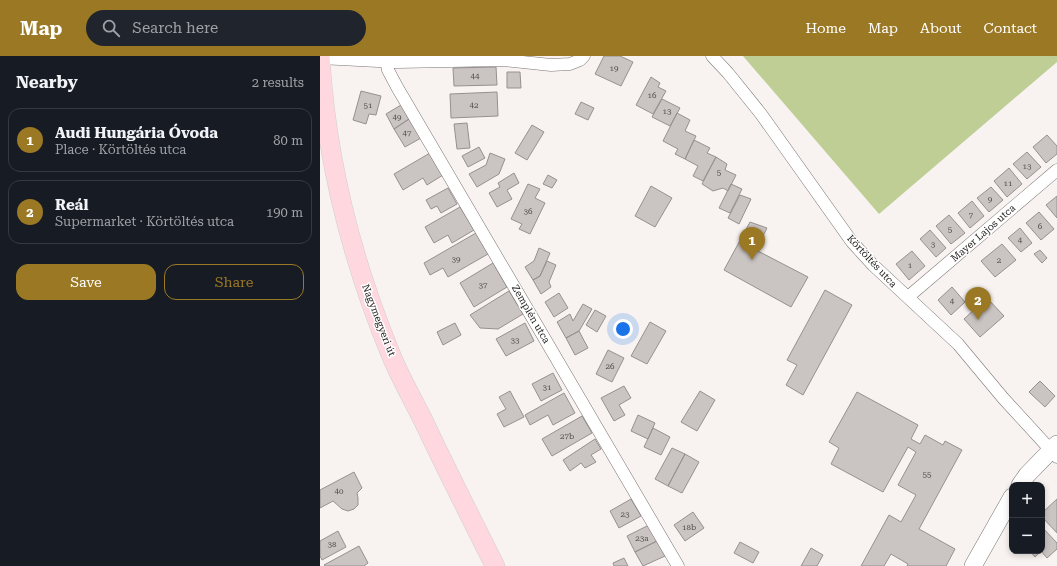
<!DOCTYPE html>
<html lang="en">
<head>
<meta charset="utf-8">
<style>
	:root { --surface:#171b24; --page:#20242c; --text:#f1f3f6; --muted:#9ea1a6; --line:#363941; --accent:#9b7924 }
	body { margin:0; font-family:"Roboto Serif",serif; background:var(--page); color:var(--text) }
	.controls { position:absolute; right:12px; bottom:12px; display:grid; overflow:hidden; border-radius:8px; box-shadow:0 2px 6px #0003 }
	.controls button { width:36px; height:36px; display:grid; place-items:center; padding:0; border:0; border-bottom:1px solid var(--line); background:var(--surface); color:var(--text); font:20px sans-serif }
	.you { position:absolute; left:303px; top:273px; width:14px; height:14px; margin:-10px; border:3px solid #fff; border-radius:50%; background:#1a73e8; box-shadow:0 0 0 6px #1a73e833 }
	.badge { display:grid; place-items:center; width:26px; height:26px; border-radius:50%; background:var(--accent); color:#fff; font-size:13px; font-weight:700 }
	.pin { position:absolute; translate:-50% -33px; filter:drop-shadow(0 1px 2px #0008) }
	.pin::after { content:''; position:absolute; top:21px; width:14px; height:12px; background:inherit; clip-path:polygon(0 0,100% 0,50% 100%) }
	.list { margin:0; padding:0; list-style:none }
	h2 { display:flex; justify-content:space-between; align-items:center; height:52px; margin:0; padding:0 16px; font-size:17px }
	h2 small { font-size:13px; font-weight:400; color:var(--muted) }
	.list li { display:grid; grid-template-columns:26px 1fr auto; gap:12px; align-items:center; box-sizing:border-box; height:64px; margin:0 8px 8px; padding:0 8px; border:1px solid var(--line); border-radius:12px }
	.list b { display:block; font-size:15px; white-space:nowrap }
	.list p { margin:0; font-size:13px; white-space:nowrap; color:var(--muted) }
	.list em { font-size:13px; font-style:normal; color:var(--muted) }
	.actions { display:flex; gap:8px; padding:12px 16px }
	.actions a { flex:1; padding:9px 0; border:1px solid var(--accent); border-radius:12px; text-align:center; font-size:14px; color:var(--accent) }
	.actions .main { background:var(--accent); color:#fff }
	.icon { flex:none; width:22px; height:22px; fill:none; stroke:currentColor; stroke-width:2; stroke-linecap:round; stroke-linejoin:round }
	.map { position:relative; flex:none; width:737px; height:510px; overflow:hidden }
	header { display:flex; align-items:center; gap:24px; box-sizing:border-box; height:56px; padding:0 20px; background:var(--accent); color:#fff }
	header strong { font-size:19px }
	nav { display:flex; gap:22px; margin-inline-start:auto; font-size:14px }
	.search { width:280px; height:36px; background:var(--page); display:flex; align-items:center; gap:10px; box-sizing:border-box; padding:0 14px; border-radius:22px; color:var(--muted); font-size:15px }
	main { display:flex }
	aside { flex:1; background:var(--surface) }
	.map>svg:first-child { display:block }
</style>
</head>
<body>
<header>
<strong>Map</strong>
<div class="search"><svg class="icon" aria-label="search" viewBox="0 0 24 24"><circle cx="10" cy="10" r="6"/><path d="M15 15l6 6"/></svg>Search here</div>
<nav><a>Home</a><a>Map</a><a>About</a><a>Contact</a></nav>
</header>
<main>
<aside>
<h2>Nearby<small>2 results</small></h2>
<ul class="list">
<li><span class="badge">1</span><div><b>Audi Hungária Óvoda</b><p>Place · Körtöltés utca</p></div><em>80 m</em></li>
<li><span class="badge">2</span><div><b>Reál</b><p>Supermarket · Körtöltés utca</p></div><em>190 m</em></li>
</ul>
<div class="actions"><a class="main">Save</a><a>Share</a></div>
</aside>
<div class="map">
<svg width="737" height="510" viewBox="0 0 737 510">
	<rect width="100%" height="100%" fill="#f8f3f1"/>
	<!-- green -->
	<path fill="#bece94" d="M423 0H737V6L559 158Z"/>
	<!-- building -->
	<path fill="#cac5c3" stroke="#96918f" d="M284 0H300L313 6 301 30 275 18Z
		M176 11 177 29 134 30 133 12Z
		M187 16H200L201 32H187Z
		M331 21 340 27 338 31 346 35 333 58 316 49Z
		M41 35 61 40 56 59 49 58 46 68 33 64Z
		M177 36 178 60 131 62 130 38Z
		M342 43 360 52 350 70 332 61Z
		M261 46 274 52 268 64 255 58Z
		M81 49 89 63 74 73 66 58Z
		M357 57 370 64 365 75 376 80 365 103 355 98 358 93 343 85Z
		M89 63 101 82 85 91 74 73Z
		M147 67 150 92 137 93 134 68Z
		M212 69 224 76 207 104 195 97Z
		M727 79 737 90V98L726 107 713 91Z
		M374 84 390 92 387 97 396 101 383 125 373 120 378 110 365 103Z
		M159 91 165 102 148 111 142 100Z
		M707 96 721 111 707 123 693 108Z
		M110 97 123 119 107 129 103 122 83 134 74 118Z
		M170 97 185 103 179 118 157 131 149 118 166 109Z
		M396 101 407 108 405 114 416 119 408 135 403 132 393 135 382 128Z
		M689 112 702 128 687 141 674 125Z
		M194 117 199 127 187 134 192 143 177 151 169 137 180 131 178 127Z
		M228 119 237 124 232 132 223 128Z
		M208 128 220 133 215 142 225 147 210 178 199 173 202 168 191 163Z
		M411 128 422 133 410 157 399 152Z
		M331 130 352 142 335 171 315 160Z
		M671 131 683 144 669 156 657 142Z
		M128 132 137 148 121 157 117 150 111 153 106 144Z
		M420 139 431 143 419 168 408 162Z
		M737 140V162L726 149Z
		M652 145 664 160 650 172 638 157Z
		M140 151 154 174 132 187 128 179 114 187 105 171Z
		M719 156 734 173 721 184 706 167Z
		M629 159 645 177 631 188 616 170Z
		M430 166 447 172 436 194 488 221 471 251 404 214Z
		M700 172 712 187 701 196 688 182Z
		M610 174 626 192 616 201 600 183Z
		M156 177 168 198 128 221 123 212 110 219 104 207Z
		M682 188 696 204 675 221 661 205Z
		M219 192 230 197 220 220 213 224 205 211 214 205Z
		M720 194 727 202 722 207 714 198Z
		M592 195 605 210 589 224 576 208Z
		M227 205 236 209 229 226 231 231 221 238 213 224 220 220Z
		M173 207 187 231 154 251 140 227Z
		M632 231 645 246 631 259 618 244Z
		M505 234 532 249 483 339 466 329 477 309 467 304Z
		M189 235 203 258 178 273 160 272 150 259Z
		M239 237 248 252 234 261 225 246Z
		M667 242 684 260 660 281 644 263Z
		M263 248 272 253 259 275 246 282 237 266 250 258 253 265Z
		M275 254 286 260 277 276 266 269Z
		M330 266 346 275 327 308 311 300Z
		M135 267 141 279 123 289 117 276Z
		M205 267 214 285 186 300 176 283Z
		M259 275 268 292 255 299 246 282Z
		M288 294 304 302 292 326 276 318Z
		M233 317 242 334 221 345 212 328Z
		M720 325 735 340 725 351 709 336Z
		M304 330 311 342 299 349 305 359 294 365 281 342Z
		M190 335 204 361 184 371 177 358 186 353 179 341Z
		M380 335 395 344 377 375 361 366Z
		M537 336 598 369 591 383 600 388 605 379 623 389 625 385 642 394 599 473 635 493 626 510H587L588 508 571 498 564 510H541L569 459 581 466 596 439 578 429 596 396 588 391 563 436 511 408 519 392 509 386Z
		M244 337 255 357 233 369 228 359 210 369 205 359Z
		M318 359 335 367 328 383 311 375Z
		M262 360 272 377 232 400 222 383Z
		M333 372 350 381 341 399 324 391Z
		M275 383 281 393 271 399 276 406 265 412 261 407 250 415 243 404Z
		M352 392 365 398 348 430 335 423Z
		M365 398 379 406 362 437 348 430Z
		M34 416 42 432 37 437 38 442V449L34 453 28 455 22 453 13 445 0 452V434Z
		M311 443 321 460 299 472 290 455Z
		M737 443V477L722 461V457Z
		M373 456 384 472 365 485 354 469Z
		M329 469 337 485 315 496 307 480Z
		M722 471 737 487V493L727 502 721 495 715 501 710 495H722Z
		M18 475 26 491 2 504 0 500V485Z
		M337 485 345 500 323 510 315 496Z
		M420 486 439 496 433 507 414 497Z
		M39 490 48 507 44 510H5L4 509Z
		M491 492 503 499 497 510H481Z
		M304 502 308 510H294L293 507Z"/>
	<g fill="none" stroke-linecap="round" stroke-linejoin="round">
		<!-- street casing -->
		<g stroke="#7a7573" stroke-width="13">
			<path id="street" d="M392 0 408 17 441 58 532 186 553 209 638 288 683 342 737 401
				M0 2 77 6 184 4 231 9 250 8 260 4 264 0
				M66 5 68 14 77 31 358 510
				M588 241 737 114"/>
		</g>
		<!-- secondary casing -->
		<g stroke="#7a7573" stroke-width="18">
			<path id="secondary" d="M700 429 707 419 737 388
				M653 510 692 441"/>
		</g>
		<!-- primary casing -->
		<g stroke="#cfcfce" stroke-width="20">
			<path id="primary" d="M0 0C6 104 31 202 71 299 80 321 92 342 103 364 126 413 151 462 175 510"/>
		</g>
		<!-- street -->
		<use href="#street" stroke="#fff" stroke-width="12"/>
		<!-- secondary -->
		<use href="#secondary" stroke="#fff" stroke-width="17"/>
		<!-- primary -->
		<use href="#primary" stroke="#ffd7df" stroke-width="19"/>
	</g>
	<g text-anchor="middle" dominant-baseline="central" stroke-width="3" stroke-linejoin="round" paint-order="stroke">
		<!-- number labels -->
		<g font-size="8" fill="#4e4c4a">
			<text x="294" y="12">19</text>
			<text x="155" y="20">44</text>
			<text x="332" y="39">16</text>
			<text x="48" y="49">51</text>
			<text x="154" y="49">42</text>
			<text x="347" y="55">13</text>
			<text x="77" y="61">49</text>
			<text x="87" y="77">47</text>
			<text x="707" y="110">13</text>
			<text x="399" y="116">5</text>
			<text x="688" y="127">11</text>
			<text x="670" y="143">9</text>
			<text x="208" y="155">36</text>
			<text x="651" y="159">7</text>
			<text x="720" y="170">6</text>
			<text x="630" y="173">5</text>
			<text x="700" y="184">4</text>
			<text x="613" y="188">3</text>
			<text x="136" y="203">39</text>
			<text x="679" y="204">2</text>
			<text x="590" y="209">1</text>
			<text x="163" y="229">37</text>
			<text x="632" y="245">4</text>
			<text x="195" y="284">33</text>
			<text x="290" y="310">26</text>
			<text x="227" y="331">31</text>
			<text x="247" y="380">27b</text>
			<text x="607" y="418">55</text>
			<text x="19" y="435">40</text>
			<text x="305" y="458">23</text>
			<text x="369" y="471">18b</text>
			<text x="322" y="482">23a</text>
			<text x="12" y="488">38</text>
		</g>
		<!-- street labels -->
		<g font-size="10" fill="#252322" stroke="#fff">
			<text transform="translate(663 177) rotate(-41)">Mayer Lajos utca</text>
			<text transform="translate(552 205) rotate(47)">Körtöltés utca</text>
			<text transform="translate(211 258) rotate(60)">Zemplén utca</text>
			<text transform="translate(59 264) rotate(69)">Nagymegyeri út</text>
		</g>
	</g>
</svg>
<div class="controls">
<button>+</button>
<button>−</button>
</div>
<div class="you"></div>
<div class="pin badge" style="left:432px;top:204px">1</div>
<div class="pin badge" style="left:658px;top:264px">2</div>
</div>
</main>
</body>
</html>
